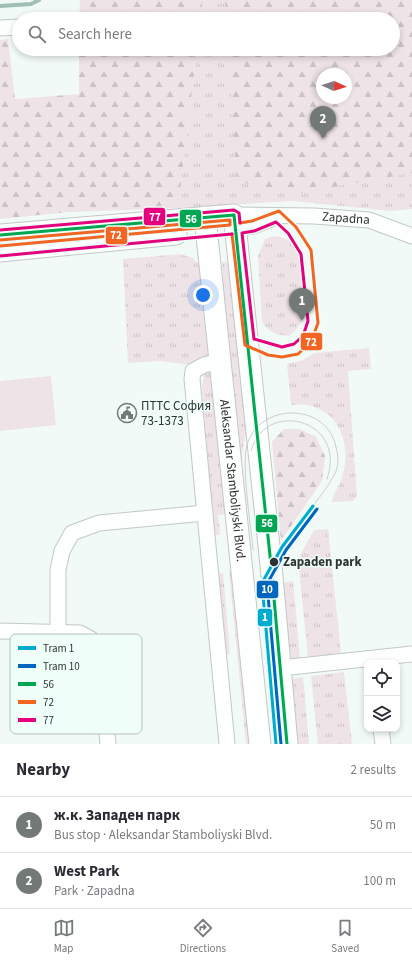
<!DOCTYPE html>
<html lang="en">
<head>
<meta charset="utf-8">
<style>
	:root { --surface:#fff; --page:#f2f2f3; --text:#2b2b33; --muted:#7c7c81; --line:#e1e1e2; --accent:#737977 }
	body { margin:0; font-family:"Source Sans 3",sans-serif; background:var(--page); color:var(--text) }
	.controls { position:absolute; right:12px; bottom:12px; display:grid; overflow:hidden; border-radius:8px; box-shadow:0 2px 6px #0003 }
	.controls button { width:36px; height:36px; display:grid; place-items:center; padding:0; border:0; border-bottom:1px solid var(--line); background:var(--surface); color:var(--text); font:20px sans-serif }
	.compass { position:absolute; left:316px; top:68px; width:36px; height:36px; border-radius:50%; background:var(--surface); box-shadow:0 2px 6px #0003; rotate:93deg }
	.you { position:absolute; left:203px; top:295px; width:14px; height:14px; margin:-10px; border:3px solid #fff; border-radius:50%; background:#1a73e8; box-shadow:0 0 0 6px #1a73e833 }
	.badge { display:grid; place-items:center; width:26px; height:26px; border-radius:50%; background:var(--accent); color:#fff; font-size:13px; font-weight:700 }
	.pin { position:absolute; translate:-50% -33px; filter:drop-shadow(0 1px 2px #0008) }
	.pin::after { content:''; position:absolute; top:21px; width:14px; height:12px; background:inherit; clip-path:polygon(0 0,100% 0,50% 100%) }
	.list { margin:0; padding:0; list-style:none }
	h2 { display:flex; justify-content:space-between; align-items:center; height:52px; margin:0; padding:0 16px; font-size:17px }
	h2 small { font-size:13px; font-weight:400; color:var(--muted) }
	.list li { display:grid; grid-template-columns:26px 1fr auto; gap:12px; align-items:center; box-sizing:border-box; height:56px; padding:0 16px; border-top:1px solid var(--line) }
	.list b { display:block; font-size:15px; white-space:nowrap }
	.list p { margin:0; font-size:13px; white-space:nowrap; color:var(--muted) }
	.list em { font-size:13px; font-style:normal; color:var(--muted) }
	.icon { flex:none; width:22px; height:22px; fill:none; stroke:currentColor; stroke-width:2; stroke-linecap:round; stroke-linejoin:round }
	.map { position:relative; flex:none; width:412px; height:744px; overflow:hidden }
	.search { position:absolute; background:var(--surface); box-shadow:0 2px 6px #0003; left:12px; right:12px; top:12px; height:44px; display:flex; align-items:center; gap:10px; box-sizing:border-box; padding:0 14px; border-radius:22px; color:var(--muted); font-size:15px }
	.sheet { height:164px; background:var(--surface) }
	nav { display:flex; justify-content:space-around; align-items:center; box-sizing:border-box; height:56px; border-top:1px solid var(--line); background:var(--surface); font-size:11px; color:var(--muted) }
	nav a { display:grid; justify-items:center; gap:2px }
	nav .on { color:var(--accent) }
	.map>svg:first-child { display:block }
</style>
</head>
<body>
<div class="map">
<svg width="412" height="744" viewBox="0 0 412 744">
	<defs>
		<pattern id="grass-tufts" width="24" height="20" patternUnits="userSpaceOnUse"><rect width="24" height="20" fill="#eee3e6"/><path d="M3 7l-1-3M5 7V3M7 7l1-3M15 17l-1-3M17 17v-4M19 17l1-3" fill="none" stroke="#ccc3c6"/></pattern>
		<pattern id="forest-firs" width="22" height="20" patternUnits="userSpaceOnUse"><rect width="22" height="20" fill="#eee3e6"/><path d="M5 1l3.5 6h-7zM16 11l3.5 6h-7z" fill="#ccc3c6"/></pattern>
	</defs>
	<rect width="100%" height="100%" fill="#f2faf8"/>
	<!-- grass -->
	<path fill="url(#grass-tufts)" fill-rule="evenodd" d="M203 0H412V209L390 211 292 201 178 208 197 49H393V19H200ZM322 74H346V98H322Z
		M274 236C283 237 292 240 297 249 301 255 305 305 304 313 302 323 297 330 289 336 276 335 270 333 262 322L258 256 265 239Z
		M180 254 193 258 200 266 210 357 197 360 191 365 161 361 128 363 123 259Z
		M222 262H230L247 431C239 455 242 478 246 503H240L226 347Z
		M369 348 371 369 348 371 357 496 353 501 332 502C333 493 341 484 343 474 353 438 333 399 291 405L287 364 303 360 314 353Z
		M211 372 228 514 218 515 220 535H214L202 387 204 373Z
		M328 529 341 653 308 657 298 559 314 530Z
		M229 571H236L253 744H246Z
		M223 573 230 654 224 655 217 574Z
		M293 581 300 658 288 660 281 583Z
		M344 672 352 744H318L311 676Z
		M303 677 309 744H298L291 679Z"/>
	<!-- forest -->
	<path fill="url(#forest-firs)" fill-rule="evenodd" d="M80 0H203L200 19H79Z
		M225 0H412V173L294 194 237 181 228 49H393V19H226ZM322 74H346V98H322Z
		M8 39 15 99 79 94V49H197L178 208 70 212 0 219V40Z
		M284 429H300L316 437 325 456 322 481 281 541 272 442Z"/>
	<!-- pitch -->
	<path fill="#eee3e6" d="M51 376 56 425 0 431V381Z"/>
	<g fill="none" stroke-linecap="round" stroke-linejoin="round">
		<!-- stream -->
		<path stroke="#9fbfb7" stroke-width="4" d="M0 6 31 4 39 0"/>
		<!-- street casing -->
		<g stroke="#c2c8c6" stroke-width="17">
			<g id="street">
				<path d="M0 28 19 27"/>
				<path id="s1" d="M234 215 314 216 369 220 412 236"/>
				<path d="M236 229 253 226 271 219"/>
				<path d="M220 361 204 365 193 371 192 379 227 744"/>
				<path d="M0 631 80 633 91 639 98 649 108 744"/>
				<path d="M58 633V570L62 551 72 533 99 523 205 513"/>
				<path d="M281 668 412 654"/>
				<path d="M381 729 383 744"/>
			</g>
		</g>
		<!-- secondary casing -->
		<g stroke="#c2c8c6" stroke-width="23">
			<g id="secondary">
				<path id="s2" d="M205 217 260 744"/>
				<path d="M0 235 234 215 271 565 287 744"/>
				<path d="M0 251 176 234"/>
			</g>
		</g>
		<!-- street -->
		<use href="#street" stroke="#fdfefe" stroke-width="15"/>
		<!-- secondary -->
		<use href="#secondary" stroke="#fdfefe" stroke-width="21"/>
		<!-- tram -->
		<path stroke="#cccece" stroke-width="1" d="M251 451C265 398 348 419 327 479
			M253 550C251 525 241 466 247 445 259 402 327 402 336 447 338 454 339 463 336 471 331 483 321 495 313 506"/>
		<!-- bus-1 casing -->
		<g stroke="#effef9" stroke-width="6">
			<path id="bus-1" d="M0 235 234 215 271 565 287 744"/>
		</g>
		<!-- bus-2 casing -->
		<g stroke="#effef9" stroke-width="6">
			<path id="bus-2" d="M232 234 245 345 268 355 282 357 298 354 311 342 318 323 311 250 296 227 279 211 252 221 240 223
				M0 246 230 225V220L0 240"/>
		</g>
		<!-- bus-3 casing -->
		<g stroke="#effef9" stroke-width="6">
			<path id="bus-3" d="M276 222 288 233 301 254 308 321 303 336 294 344 282 347 254 339 242 233 254 231Z
				M0 230 234 210 239 213 240 223
				M0 256 232 234"/>
		</g>
		<!-- bus-1 -->
		<use href="#bus-1" stroke="#00a651" stroke-width="3"/>
		<!-- bus-2 -->
		<use href="#bus-2" stroke="#f26522" stroke-width="3"/>
		<!-- bus-3 -->
		<use href="#bus-3" stroke="#e5007d" stroke-width="3"/>
		<!-- tram-1 casing -->
		<g stroke="#effef9" stroke-width="6">
			<path id="tram-1" d="M276 744 262 583 282 547 313 506"/>
		</g>
		<!-- tram-2 casing -->
		<g stroke="#effef9" stroke-width="6">
			<path id="tram-2" d="M281 744 267 584 286 550 317 509"/>
		</g>
		<!-- tram-1 -->
		<use href="#tram-1" stroke="#00a9ce" stroke-width="3"/>
		<!-- tram-2 -->
		<use href="#tram-2" stroke="#0065bd" stroke-width="3"/>
	</g>
	<!-- icons -->
	<defs>
		<g id="civic-ring" transform="scale(1)"><circle r="9.5" fill="#effef9" stroke="#737977" stroke-width="1.5"/><path d="M-.6-6.5H3V-4.5H.6V-3L4-1V1h2V6H-6V1h2V-1L-.6-3ZM-1.2 2.5V6h2.4V2.5Z" fill="#737977"/></g>
	</defs>
	<g fill-rule="evenodd">
		<use href="#civic-ring" x="127" y="413"/>
	</g>
	<!-- markers -->
	<circle fill="#2e3432" stroke="#effef9" stroke-width="1.5" cx="274" cy="562" r="5"/>
	<g text-anchor="middle" dominant-baseline="central" stroke-width="3" stroke-linejoin="round" paint-order="stroke">
		<!-- street labels -->
		<g font-size="13" fill="#2e3432" stroke="#effef9">
			<text stroke="none"><textPath href="#s1" startOffset="112">Zapadna</textPath></text>
			<text stroke="none"><textPath href="#s2" startOffset="265">Aleksandar Stamboliyski Blvd.</textPath></text>
		</g>
		<!-- poi labels -->
		<g font-size="13" fill="#2e3432" stroke="#effef9" text-anchor="start">
			<text x="141" y="406">ПТТС София<tspan x="141" dy="15">73-1373</tspan></text>
		</g>
		<!-- stop labels -->
		<g font-size="13" font-weight="bold" fill="#2e3432" stroke="#effef9" text-anchor="start">
			<text x="283" y="562">Zapaden park</text>
		</g>
	</g>
	<!-- legend -->
	<rect x="10" y="634" width="132" height="100" rx="6" fill="#effef9" stroke="#b5c1bd" stroke-width="1"/>
	<rect x="18" y="646" width="18" height="4" fill="#00a9ce"/>
	<rect x="18" y="664" width="18" height="4" fill="#0065bd"/>
	<rect x="18" y="682" width="18" height="4" fill="#00a651"/>
	<rect x="18" y="700" width="18" height="4" fill="#f26522"/>
	<rect x="18" y="718" width="18" height="4" fill="#e5007d"/>
	<g font-size="11" fill="#2e3432">
		<text x="43" y="652">Tram 1</text>
		<text x="43" y="670">Tram 10</text>
		<text x="43" y="688">56</text>
		<text x="43" y="706">72</text>
		<text x="43" y="724">77</text>
	</g>
	<g stroke="#effef9" stroke-width="1.5">
		<rect x="143" y="207" width="23" height="19" rx="4" fill="#e5007d"/>
		<rect x="179" y="209" width="23" height="19" rx="4" fill="#00a651"/>
		<rect x="105" y="226" width="23" height="19" rx="4" fill="#f26522"/>
		<rect x="300" y="332" width="23" height="19" rx="4" fill="#f26522"/>
		<rect x="255" y="514" width="23" height="19" rx="4" fill="#00a651"/>
		<rect x="256" y="580" width="23" height="19" rx="4" fill="#0065bd"/>
		<rect x="257" y="608" width="16" height="19" rx="4" fill="#00a9ce"/>
	</g>
	<g font-size="11" text-anchor="middle" font-weight="bold" fill="#fff">
		<text x="155" y="221">77</text>
		<text x="191" y="223">56</text>
		<text x="116" y="239">72</text>
		<text x="311" y="346">72</text>
		<text x="267" y="527">56</text>
		<text x="267" y="593">10</text>
		<text x="265" y="621">1</text>
	</g>
</svg>
<div class="controls">
<button><svg class="icon" aria-label="locate" viewBox="0 0 24 24"><circle cx="12" cy="12" r="6"/><path d="M12 2v4M12 18v4M2 12h4M18 12h4"/></svg></button>
<button><svg class="icon" aria-label="layers" viewBox="0 0 24 24"><path d="M12 4l9 5-9 5-9-5zM3 14l9 5 9-5"/></svg></button>
</div>
<svg class="compass" viewBox="-18 -18 36 36"><path d="M0-13l5 13h-10z" fill="#e53935"/><path d="M0 13l5-13h-10z" fill="#7c7c81"/></svg>
<div class="you"></div>
<div class="pin badge" style="left:302px;top:321px">1</div>
<div class="pin badge" style="left:323px;top:139px">2</div>
<div class="search"><svg class="icon" aria-label="search" viewBox="0 0 24 24"><circle cx="10" cy="10" r="6"/><path d="M15 15l6 6"/></svg>Search here</div>
</div>
<section class="sheet">
<h2>Nearby<small>2 results</small></h2>
<ul class="list">
<li><span class="badge">1</span><div><b>ж.к. Западен парк</b><p>Bus stop · Aleksandar Stamboliyski Blvd.</p></div><em>50 m</em></li>
<li><span class="badge">2</span><div><b>West Park</b><p>Park · Zapadna</p></div><em>100 m</em></li>
</ul>
</section>
<nav>
<a class="on"><svg class="icon" aria-label="map" viewBox="0 0 24 24"><path d="M3 6l6-2 6 2 6-2v14l-6 2-6-2-6 2zM9 4v14M15 6v14"/></svg>Map</a>
<a><svg class="icon" aria-label="directions" viewBox="0 0 24 24"><path d="M12 3l9 9-9 9-9-9zM9 14v-3h6M13 9l2 2-2 2"/></svg>Directions</a>
<a><svg class="icon" aria-label="saved" viewBox="0 0 24 24"><path d="M7 4h10v16l-5-4-5 4z"/></svg>Saved</a>
</nav>
</body>
</html>
